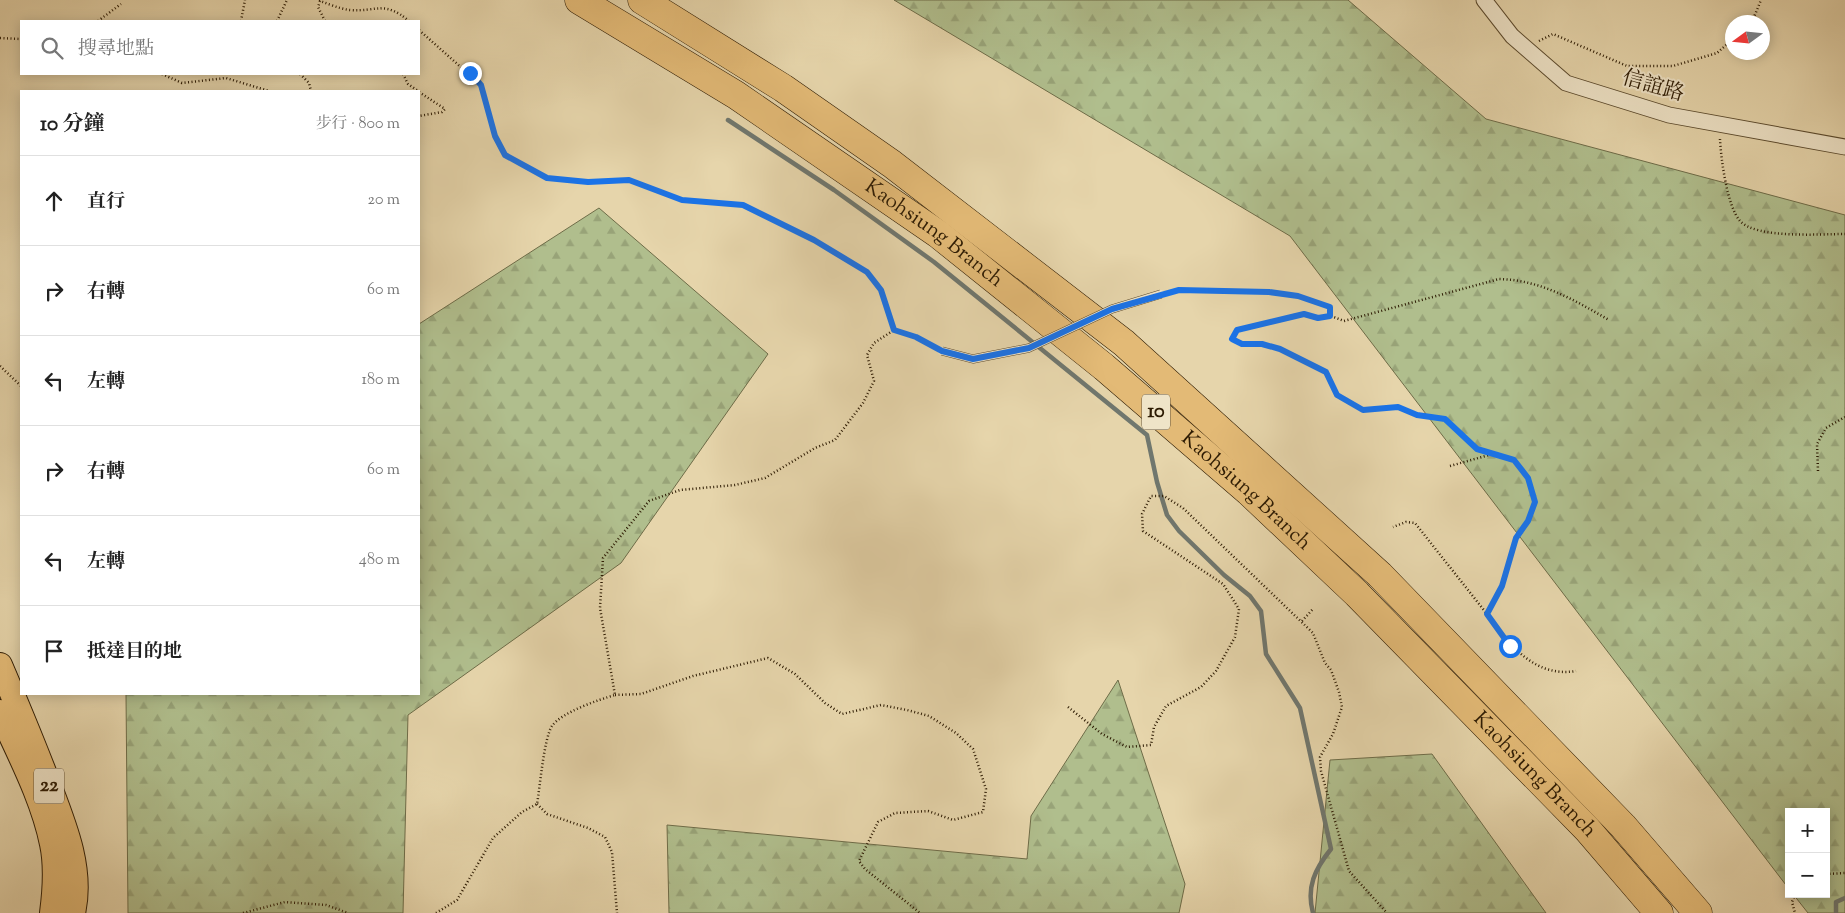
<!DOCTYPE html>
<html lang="zh-TW">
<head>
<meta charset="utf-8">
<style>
	:root { --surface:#fff; --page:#f6f6f6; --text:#222; --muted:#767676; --line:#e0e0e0 }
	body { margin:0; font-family:"Sorts Mill Goudy","Noto Serif TC",serif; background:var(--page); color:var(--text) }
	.controls { position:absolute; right:15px; bottom:15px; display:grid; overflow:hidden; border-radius:0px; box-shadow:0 2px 12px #0003 }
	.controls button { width:45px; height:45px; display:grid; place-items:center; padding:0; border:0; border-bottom:1px solid var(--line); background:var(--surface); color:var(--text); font:25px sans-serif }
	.compass { position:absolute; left:1725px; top:15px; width:45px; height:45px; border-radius:50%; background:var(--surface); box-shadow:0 2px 12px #0003; rotate:255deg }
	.stop { position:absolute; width:15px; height:15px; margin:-11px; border:4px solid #1a73e8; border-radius:50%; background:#fff }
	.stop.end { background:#1a73e8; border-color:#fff; box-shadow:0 1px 5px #0008 }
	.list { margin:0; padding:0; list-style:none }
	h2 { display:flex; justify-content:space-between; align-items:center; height:65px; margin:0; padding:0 20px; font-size:21px }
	h2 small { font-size:16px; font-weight:400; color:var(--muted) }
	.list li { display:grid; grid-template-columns:32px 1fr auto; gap:15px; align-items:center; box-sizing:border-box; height:90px; padding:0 20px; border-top:1px solid var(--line) }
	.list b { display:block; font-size:19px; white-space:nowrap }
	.list em { font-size:16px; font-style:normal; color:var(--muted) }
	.icon { flex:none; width:28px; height:28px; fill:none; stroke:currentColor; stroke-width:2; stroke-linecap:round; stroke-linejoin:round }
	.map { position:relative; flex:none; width:1845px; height:913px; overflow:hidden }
	.search { position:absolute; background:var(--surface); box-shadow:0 2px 12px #0003; left:20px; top:20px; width:400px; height:55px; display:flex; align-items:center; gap:12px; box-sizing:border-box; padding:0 18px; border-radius:0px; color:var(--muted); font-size:19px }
	.panel { position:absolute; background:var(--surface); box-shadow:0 2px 12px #0003; left:20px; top:90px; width:400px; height:605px; border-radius:0px }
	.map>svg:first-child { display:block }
</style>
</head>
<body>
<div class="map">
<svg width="1845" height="913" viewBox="0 0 1845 913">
	<defs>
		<pattern id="forest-firs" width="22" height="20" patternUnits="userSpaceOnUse" patternTransform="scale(1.25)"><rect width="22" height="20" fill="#b0be8d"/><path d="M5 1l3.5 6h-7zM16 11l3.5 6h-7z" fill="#98a378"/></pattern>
	</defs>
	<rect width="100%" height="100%" fill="#e6d5ab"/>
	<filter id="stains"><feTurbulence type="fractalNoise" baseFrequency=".004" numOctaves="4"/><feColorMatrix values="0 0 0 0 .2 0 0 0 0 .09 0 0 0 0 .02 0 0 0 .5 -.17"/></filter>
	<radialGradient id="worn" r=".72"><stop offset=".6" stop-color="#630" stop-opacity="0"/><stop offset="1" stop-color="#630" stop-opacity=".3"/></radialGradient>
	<!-- forest -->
	<path fill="url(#forest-firs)" stroke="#6e6c48" d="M894 0H1348L1486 119 1845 215V913H1808L1793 894H1826V812H1789V889L1290 236Z
		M599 208 768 354 621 563 408 715 403 913H128L126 694H419V324Z
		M1118 680 1185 884 1179 913H669L667 825 1027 859 1031 816Z
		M1432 754 1546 913H1315L1330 760Z"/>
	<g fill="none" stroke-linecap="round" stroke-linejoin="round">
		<!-- stream -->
		<path stroke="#70776e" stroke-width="4.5" d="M728 120 834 190 934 262 1147 435 1157 482 1167 515 1179 531 1224 575 1250 596 1261 611 1266 654 1300 708 1331 849C1315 869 1306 887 1313 913
			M1836 913V902L1845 898"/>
		<!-- minor casing -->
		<g stroke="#5b4a2d" stroke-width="17">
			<path id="minor" d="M1484 0 1512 36 1566 83 1669 115 1845 147"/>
		</g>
		<!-- primary casing -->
		<g stroke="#2d1b03" stroke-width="26">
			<path id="primary" d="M0 665C15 700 30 736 44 772 60 815 84 865 73 913
				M0 712C19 754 43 799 52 844 57 867 55 890 52 913"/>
		</g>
		<!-- motorway casing -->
		<g stroke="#2d1b03" stroke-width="29">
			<g id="motorway">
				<path id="s1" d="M579 0 736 95 938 234 1104 367 1249 492 1357 594 1587 829 1659 913"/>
				<path d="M642 0 783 88 892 164 1124 343 1380 575 1623 826 1698 913"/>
			</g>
		</g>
		<!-- path -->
		<path stroke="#2d1b03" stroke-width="2.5" stroke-dasharray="1 2.5" stroke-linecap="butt" d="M98 21 121 4
			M241 21 245 0
			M277 21 287 0
			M325 21 318 7 320 1C329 4 340 9 350 10 377 12 384 0 409 21
			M1752 22 1761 0
			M419 30 481 85 495 136 505 155 547 178 588 182 629 180 682 200 743 205 814 241 867 272 881 290 894 330
			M0 38 21 39
			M1539 41 1553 34 1627 66H1673L1717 53 1732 40
			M162 74 182 83 226 78 269 91
			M300 74 309 83 311 91
			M403 74 408 84 418 91
			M419 92 445 109 442 112 419 116
			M1720 139C1721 159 1727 206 1740 221 1757 239 1820 234 1845 234
			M1170 292 1179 290 1269 292 1298 296 1330 307V316L1317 318 1304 314 1237 330 1232 339 1242 344H1262L1280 349 1326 372 1337 395 1363 410 1398 407 1417 415 1445 419 1477 449 1514 460 1528 477 1535 502 1528 521 1516 538 1502 586 1487 614 1415 523 1406 522 1393 527
			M1331 316 1344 321 1499 279C1541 280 1574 300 1609 320
			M0 366 21 386
			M1450 466 1489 455
			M1818 471 1817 444 1826 428 1845 417
			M1487 614C1509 644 1534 678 1576 671
			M1302 621 1313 609
			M615 695 641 694 693 676 768 658 795 674 825 703 842 714 881 705 907 710 929 716 956 733 973 749 986 789 983 812 953 820 928 811 895 813 878 822 859 861 865 869 920 913
			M1068 707 1102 734 1127 747 1151 745 1154 727 1166 706 1201 687 1216 671 1235 637 1239 609 1223 584 1143 531 1142 514 1151 496H1164L1183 508 1313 633 1325 663 1331 670 1339 692 1342 707 1333 734 1320 757 1321 771 1349 871 1387 913
			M537 804 547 814 588 828 605 837 612 852 617 913
			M1826 874 1845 873
			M1795 894 1792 902 1795 913
			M243 913 285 902 326 905 348 913
			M436 913 457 900 493 838 522 812 537 804C540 787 544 738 552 726 562 712 598 700 615 695L600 608 603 558 649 501 680 490 735 485 765 478 815 448 835 440 863 403 874 381 867 355 874 343 894 330 916 337 934 347"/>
		<!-- minor -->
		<use href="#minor" stroke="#efe4c8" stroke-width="15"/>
		<!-- primary -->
		<use href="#primary" stroke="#e3ba76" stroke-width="24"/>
		<!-- motorway -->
		<use href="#motorway" stroke="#e3ba76" stroke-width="28"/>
		<!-- service-bridge casing -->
		<g stroke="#5b4a2d" stroke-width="9" stroke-linecap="butt">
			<path id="service-bridge" d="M942 351 973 359 1029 348 1112 309 1161 294"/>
		</g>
		<!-- service-bridge -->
		<use href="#service-bridge" stroke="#efe4c8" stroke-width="8"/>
	</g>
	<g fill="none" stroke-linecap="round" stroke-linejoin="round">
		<!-- route -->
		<path stroke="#1a73e8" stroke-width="6" d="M470 73 481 85 495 136 505 155 547 178 588 182 629 180 682 200 743 205 814 240 867 272 881 290 894 330 916 337 942 351 973 359 1029 348 1112 309 1179 290 1269 292 1298 296 1330 307V316L1318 318 1304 314 1237 330 1232 339 1242 344H1262L1280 349 1326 372 1337 395 1363 410 1398 407 1417 415 1445 419 1477 449 1514 460 1528 478 1535 502 1528 521 1516 538 1502 586 1487 614 1510 646"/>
	</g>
	<g text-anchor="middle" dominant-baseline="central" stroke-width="4" stroke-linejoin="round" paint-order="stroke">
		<!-- shield labels -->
		<g fill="#efe4c8" stroke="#67573e" stroke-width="1">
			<rect x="1142" y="394.5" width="28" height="35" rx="4"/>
			<rect x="34" y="768.5" width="30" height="35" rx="4"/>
		</g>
		<g font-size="20" font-weight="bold" fill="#2d1b03">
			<text x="1156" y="412">10</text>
			<text x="49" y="786">22</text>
		</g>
		<!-- street labels -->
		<g font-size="21" fill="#2d1b03" stroke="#efe4c8">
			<text transform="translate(1653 87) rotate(16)">信誼路</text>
			<text stroke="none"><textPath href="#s1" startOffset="425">Kaohsiung Branch</textPath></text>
			<text stroke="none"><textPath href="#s1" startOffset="830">Kaohsiung Branch</textPath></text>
			<text stroke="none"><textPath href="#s1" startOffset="1235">Kaohsiung Branch</textPath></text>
		</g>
	</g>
	<rect width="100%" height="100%" filter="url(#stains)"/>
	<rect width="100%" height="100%" fill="url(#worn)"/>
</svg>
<div class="controls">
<button>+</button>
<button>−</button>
</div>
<svg class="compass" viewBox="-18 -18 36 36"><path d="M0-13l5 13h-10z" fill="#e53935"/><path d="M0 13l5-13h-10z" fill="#767676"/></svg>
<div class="stop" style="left:1510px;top:646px"></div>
<div class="stop end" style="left:470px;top:73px"></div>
<div class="search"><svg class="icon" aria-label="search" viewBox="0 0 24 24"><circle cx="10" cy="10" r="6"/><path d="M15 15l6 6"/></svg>搜尋地點</div>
<section class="panel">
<h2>10 分鐘<small>步行 · 800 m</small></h2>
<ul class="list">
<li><svg class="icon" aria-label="ahead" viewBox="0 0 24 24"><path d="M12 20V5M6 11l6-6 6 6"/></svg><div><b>直行</b></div><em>20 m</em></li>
<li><svg class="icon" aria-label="right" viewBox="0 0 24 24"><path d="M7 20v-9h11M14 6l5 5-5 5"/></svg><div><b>右轉</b></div><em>60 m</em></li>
<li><svg class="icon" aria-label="left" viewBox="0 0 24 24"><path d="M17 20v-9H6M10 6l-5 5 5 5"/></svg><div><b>左轉</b></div><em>180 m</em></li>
<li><svg class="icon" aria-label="right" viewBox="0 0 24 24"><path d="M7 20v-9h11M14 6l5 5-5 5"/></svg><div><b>右轉</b></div><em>60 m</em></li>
<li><svg class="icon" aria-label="left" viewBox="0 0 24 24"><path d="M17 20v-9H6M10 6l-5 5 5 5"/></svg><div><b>左轉</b></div><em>480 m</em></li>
<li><svg class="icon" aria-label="arrive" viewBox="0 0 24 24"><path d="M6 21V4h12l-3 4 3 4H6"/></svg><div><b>抵達目的地</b></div></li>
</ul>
</section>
</div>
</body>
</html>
